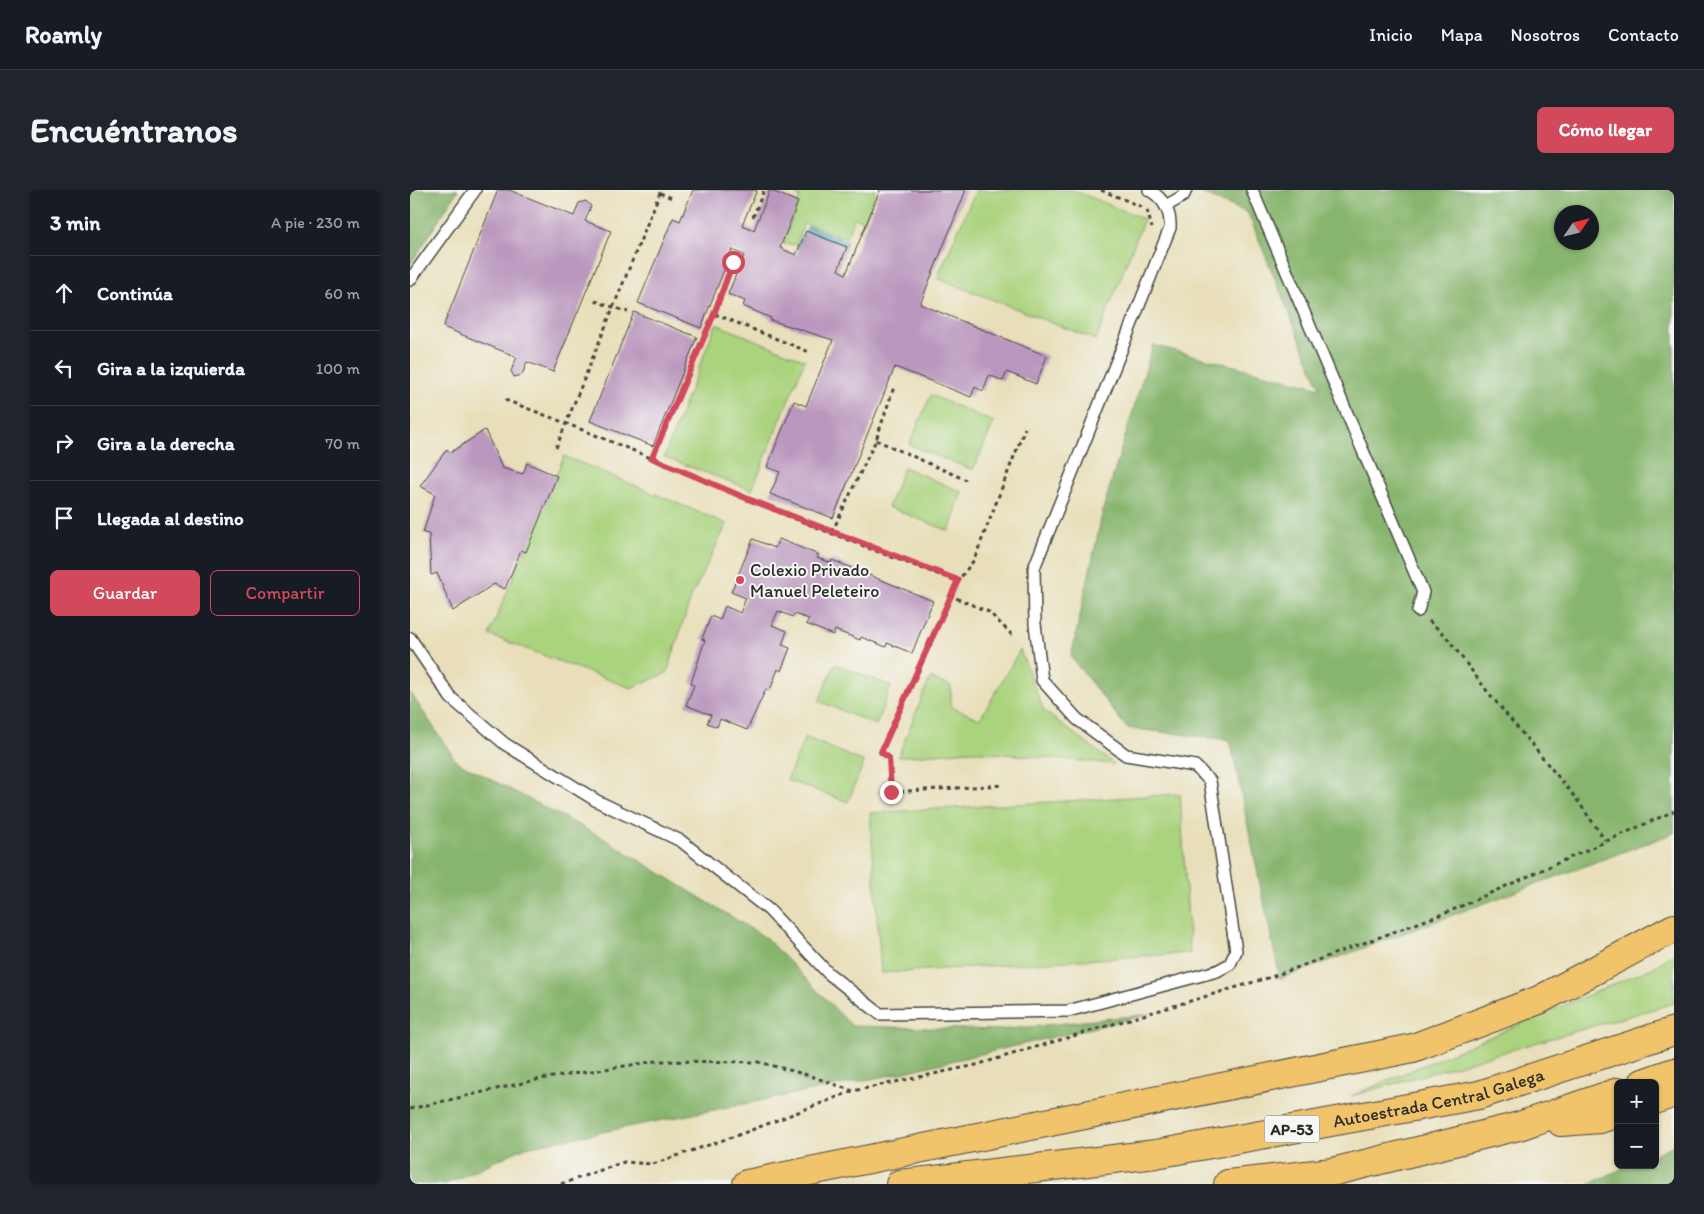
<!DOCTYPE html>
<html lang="es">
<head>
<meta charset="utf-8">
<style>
	:root { --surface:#171b24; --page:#20242c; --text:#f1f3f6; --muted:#9ea1a6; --line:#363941; --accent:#d1495b }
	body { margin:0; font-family:Itim,sans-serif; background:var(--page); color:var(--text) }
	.controls { position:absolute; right:15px; bottom:15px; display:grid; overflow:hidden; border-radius:8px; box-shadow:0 1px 4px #0004 }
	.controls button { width:45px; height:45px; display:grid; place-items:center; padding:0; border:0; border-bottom:1px solid var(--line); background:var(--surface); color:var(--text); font:25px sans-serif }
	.compass { position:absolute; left:1144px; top:15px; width:45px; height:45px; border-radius:50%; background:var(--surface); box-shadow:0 1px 4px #0004; rotate:55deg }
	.stop { position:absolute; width:15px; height:15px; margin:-11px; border:4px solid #d1495b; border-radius:50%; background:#fff }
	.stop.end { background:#d1495b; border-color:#fff; box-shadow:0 1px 5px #0008 }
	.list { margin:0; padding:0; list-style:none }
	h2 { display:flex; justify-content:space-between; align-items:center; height:65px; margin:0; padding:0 20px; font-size:21px }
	h2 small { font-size:16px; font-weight:400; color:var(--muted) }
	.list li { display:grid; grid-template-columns:32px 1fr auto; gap:15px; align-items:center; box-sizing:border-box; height:75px; padding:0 20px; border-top:1px solid var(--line) }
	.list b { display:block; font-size:19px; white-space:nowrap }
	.list em { font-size:16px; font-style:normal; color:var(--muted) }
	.actions { display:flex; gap:10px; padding:15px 20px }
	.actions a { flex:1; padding:11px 0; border:1px solid var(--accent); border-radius:8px; text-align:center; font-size:18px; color:var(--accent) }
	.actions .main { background:var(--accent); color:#fff }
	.icon { flex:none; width:28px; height:28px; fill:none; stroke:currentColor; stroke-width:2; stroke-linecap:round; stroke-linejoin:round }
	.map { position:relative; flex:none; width:1264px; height:994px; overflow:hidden; border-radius:8px }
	header { display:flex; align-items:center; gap:30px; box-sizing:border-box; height:70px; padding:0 25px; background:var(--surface); border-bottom:1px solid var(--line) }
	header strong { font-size:24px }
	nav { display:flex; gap:28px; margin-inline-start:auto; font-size:18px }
	.intro { display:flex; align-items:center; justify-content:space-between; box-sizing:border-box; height:120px; padding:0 30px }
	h1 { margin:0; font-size:35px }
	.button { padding:12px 22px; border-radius:8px; background:var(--accent); color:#fff; font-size:18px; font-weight:700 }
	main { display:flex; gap:30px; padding:0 30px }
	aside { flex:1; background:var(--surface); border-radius:8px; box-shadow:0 1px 4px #0004 }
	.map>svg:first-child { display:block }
</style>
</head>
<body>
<header>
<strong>Roamly</strong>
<nav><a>Inicio</a><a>Mapa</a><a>Nosotros</a><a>Contacto</a></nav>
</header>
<div class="intro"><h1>Encuéntranos</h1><a class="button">Cómo llegar</a></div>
<main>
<aside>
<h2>3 min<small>A pie · 230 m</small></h2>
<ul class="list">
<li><svg class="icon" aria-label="ahead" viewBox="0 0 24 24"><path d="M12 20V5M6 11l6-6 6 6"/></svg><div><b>Continúa</b></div><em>60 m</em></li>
<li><svg class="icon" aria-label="left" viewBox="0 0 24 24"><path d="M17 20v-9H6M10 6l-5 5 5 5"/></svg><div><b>Gira a la izquierda</b></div><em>100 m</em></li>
<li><svg class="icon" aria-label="right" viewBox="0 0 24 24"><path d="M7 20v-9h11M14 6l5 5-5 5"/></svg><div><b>Gira a la derecha</b></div><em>70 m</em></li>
<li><svg class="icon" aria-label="arrive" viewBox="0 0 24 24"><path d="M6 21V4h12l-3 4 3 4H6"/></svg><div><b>Llegada al destino</b></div></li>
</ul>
<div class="actions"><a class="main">Guardar</a><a>Compartir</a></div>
</aside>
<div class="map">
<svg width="1264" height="994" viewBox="0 0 1264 994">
	<rect width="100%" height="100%" fill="#f6f6f2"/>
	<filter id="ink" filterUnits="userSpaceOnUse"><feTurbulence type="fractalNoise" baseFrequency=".02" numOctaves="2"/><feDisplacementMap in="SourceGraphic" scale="10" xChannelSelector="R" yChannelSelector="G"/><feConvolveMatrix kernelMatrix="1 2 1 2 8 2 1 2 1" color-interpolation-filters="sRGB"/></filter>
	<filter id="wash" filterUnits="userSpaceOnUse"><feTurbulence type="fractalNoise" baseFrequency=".0096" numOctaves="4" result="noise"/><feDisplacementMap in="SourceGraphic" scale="20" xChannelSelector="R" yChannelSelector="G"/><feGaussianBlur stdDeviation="1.12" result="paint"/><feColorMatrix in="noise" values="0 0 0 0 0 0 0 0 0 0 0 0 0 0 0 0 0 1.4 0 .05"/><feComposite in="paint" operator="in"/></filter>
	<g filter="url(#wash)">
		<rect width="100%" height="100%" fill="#e8dfba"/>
		<!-- green -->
		<path fill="#aad37e" stroke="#6a7f54" d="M378 0H466L455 31 444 28 436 48 394 33 387 55 373 54 390 7Z
			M566 0H663L734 29 686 150 527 88Z
			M306 134 395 170 342 300 254 267Z
			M521 205 584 232 563 280 499 255Z
			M154 266 317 334 281 407 257 483 221 498 79 445Z
			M494 277 552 302 539 341 478 317Z
			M610 460 634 521 704 574 561 561 488 567 520 488 541 496V517L570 529Z
			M425 474 481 496 466 535 409 511Z
			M395 547 454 572 438 612 377 590Z
			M770 604 780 763 471 783 460 623Z
			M1264 763V813L941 906 1244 777Z"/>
		<!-- forest -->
		<path fill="#87b56d" stroke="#59704c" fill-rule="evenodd" d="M0 0H48L0 75Z
			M794 0H1264V643L870 789 820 550 717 538 661 467 694 316 743 155 910 198 838 23 793 4ZM1152 22H1182V52H1152Z
			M0 502 46 571 191 647 356 748 442 836 589 840 741 824 486 884 116 957 36 994H0Z
			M1264 955V994H1179L1220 975H1245V964Z"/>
		<!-- water -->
		<path fill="#4eabcd" stroke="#3c6b7c" d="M398 36 437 51 428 75 387 58Z"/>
		<g id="blocks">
			<!-- building -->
			<path fill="#ba97be" d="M88 0H99L164 26 169 13 176 11 181 16 175 31 201 41 143 182 117 172 112 185 104 187 101 181 107 167 33 137Z
				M283 0H347L332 35 344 40 360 0 388 12 370 58 386 65 396 41 437 57 428 80 436 84 470 0H556L510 114 637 166 626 194 597 182 593 191 579 185 573 201 565 197 561 207 485 177 423 328 360 304 370 282 357 277 384 211 396 216 423 150 360 130 361 128 333 116 335 111 318 104 334 65 322 60 291 138 228 113 263 28 270 31Z
				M224 122 287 147 243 256 180 231Z
				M75 240 92 278 113 284 117 273 147 286 116 362 111 360 95 399 84 394 43 421 27 383 21 385 19 344 13 343 25 304 10 296 37 259 40 263Z
				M343 349 365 358 369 349 409 365 407 368 421 373 422 370 523 411 502 463 477 453 476 457 451 447 450 450 425 440 423 445 396 434 399 429 384 424 383 427 368 421 362 435 377 441 372 455 380 458 371 481 368 479 360 500 356 499 337 540 310 529 307 537 297 533 301 525 276 515 284 495 281 493 295 450 292 449 301 426 310 430 315 416 330 423 336 408 321 402Z"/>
		</g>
	</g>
	<g filter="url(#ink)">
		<use href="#blocks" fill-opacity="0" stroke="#474640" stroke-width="1"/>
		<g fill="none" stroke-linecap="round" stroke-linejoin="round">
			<!-- lane casing -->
			<g stroke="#474640" stroke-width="14">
				<path id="lane" d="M842 0 1013 402 1008 421
					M756 16 773 6 776 0
					M0 90 65 0
					M0 448 41 508 95 554 187 611 271 651 359 720 418 783 470 824 658 821 807 781 820 774 826 761 800 591 785 576 716 565 667 529 632 490 625 434 624 378 760 38C761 21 753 8 739 0"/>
			</g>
			<!-- highway casing -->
			<g stroke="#474640" stroke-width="30">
				<g id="highway">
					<path d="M1233 893 1264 882"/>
					<path d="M1245 910 1264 903"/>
					<path d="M1151 932 1190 929 1208 923"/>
					<path d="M337 994 1003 858 1129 810 1264 738"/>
					<path id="s1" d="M490 994 746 964 1069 905 1264 841"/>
					<path d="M818 994 922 982 1109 936 1208 902"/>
				</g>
			</g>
			<!-- path -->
			<path stroke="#474640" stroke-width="3" stroke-dasharray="4 4" stroke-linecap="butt" d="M691 0 732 17
				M250 3 264 9
				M737 20 742 38
				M343 27 354 0
				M185 111 218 122
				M305 124 399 162
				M95 210C247 266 394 338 548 391
				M466 250 556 290
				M146 258 251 0
				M242 268 304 124 323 71
				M422 342 466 250 484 197
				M541 406 471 562 479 568 481 602 592 595
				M1019 431 1035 445 1077 501 1165 607 1195 650
				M602 445 579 422 541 406 548 391 564 370 615 238
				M0 919 130 889 247 871 349 872 401 886 443 901
				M151 994 214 972 243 974 331 944 443 901 566 875 864 786 1038 722 1264 621"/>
			<!-- lane -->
			<use href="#lane" stroke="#fff" stroke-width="11"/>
			<!-- highway -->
			<use href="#highway" stroke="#f1c36a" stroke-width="28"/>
		</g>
	</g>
	<g fill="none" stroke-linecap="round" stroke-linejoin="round" filter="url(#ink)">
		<!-- route -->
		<path stroke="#d1495b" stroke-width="6" d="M323 72 304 124 242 268 338 309 548 390 471 562 479 568 481 602"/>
	</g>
	<!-- markers -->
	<circle fill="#d1495b" stroke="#f6f6f2" stroke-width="2" cx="330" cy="390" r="5"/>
	<g text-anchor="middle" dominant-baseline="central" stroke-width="4" stroke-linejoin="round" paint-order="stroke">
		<!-- shield labels -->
		<rect fill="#f6f6f2" stroke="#686867" stroke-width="1" x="854.5" y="925.5" width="55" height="27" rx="4"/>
		<g font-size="16" font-weight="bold" fill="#2b2b2b">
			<text x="882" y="939">AP-53</text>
		</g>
		<!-- poi labels -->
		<g font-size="18" fill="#2b2b2b" stroke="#f6f6f2" text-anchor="start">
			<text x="340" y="380">Colexio Privado<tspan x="340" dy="21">Manuel Peleteiro</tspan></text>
		</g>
		<!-- street labels -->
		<g font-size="18" fill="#2b2b2b" stroke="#f6f6f2">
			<text stroke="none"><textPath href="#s1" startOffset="546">Autoestrada Central Galega</textPath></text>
		</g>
	</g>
</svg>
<div class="controls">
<button>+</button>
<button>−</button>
</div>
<svg class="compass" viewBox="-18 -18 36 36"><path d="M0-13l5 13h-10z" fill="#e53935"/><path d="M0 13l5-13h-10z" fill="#9ea1a6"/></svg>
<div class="stop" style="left:323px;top:72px"></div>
<div class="stop end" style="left:481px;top:602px"></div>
</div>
</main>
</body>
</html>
